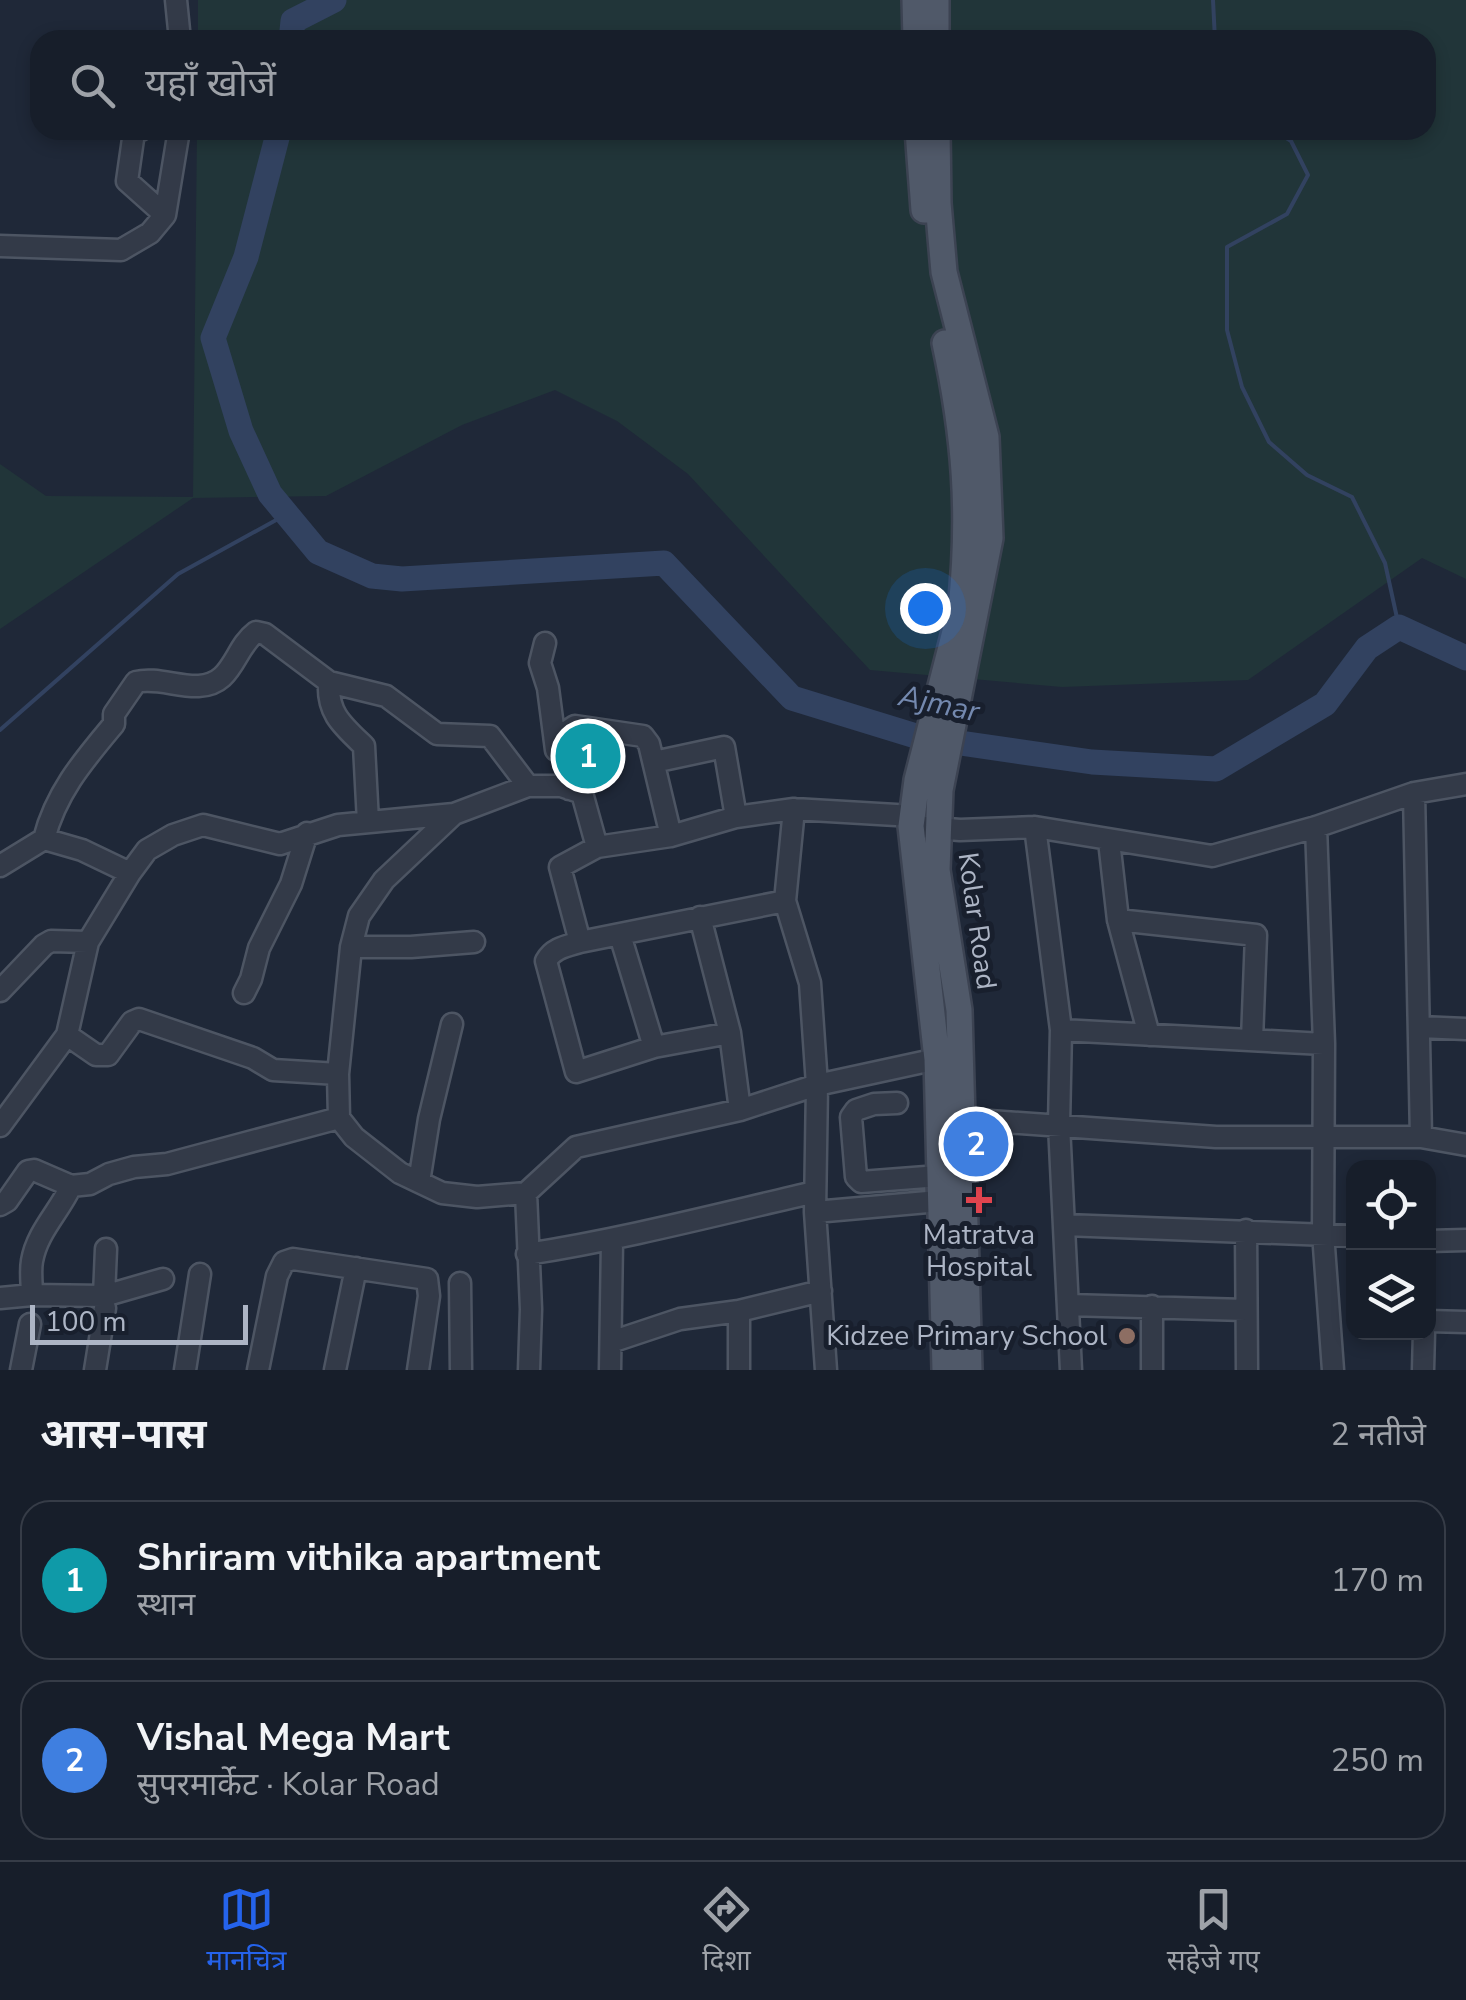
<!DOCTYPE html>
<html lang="hi">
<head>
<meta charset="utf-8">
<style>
	:root { --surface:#171e2a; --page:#202732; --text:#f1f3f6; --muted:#9ea2a8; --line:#363c47; --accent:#2563eb }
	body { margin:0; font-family:"Nunito Sans","Noto Sans Devanagari",sans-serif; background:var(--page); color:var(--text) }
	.controls { position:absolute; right:30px; bottom:30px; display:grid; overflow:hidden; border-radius:20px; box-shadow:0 5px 15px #0003 }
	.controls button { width:90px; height:90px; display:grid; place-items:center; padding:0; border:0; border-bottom:2px solid var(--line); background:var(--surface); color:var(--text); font:50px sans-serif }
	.scale { position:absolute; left:30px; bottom:25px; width:218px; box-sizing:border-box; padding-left:10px; border:5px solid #adb5c5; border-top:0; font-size:28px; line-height:35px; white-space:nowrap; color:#adb5c5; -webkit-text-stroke:8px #181f2d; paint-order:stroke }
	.you { position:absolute; left:925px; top:608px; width:35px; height:35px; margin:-25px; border:8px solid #fff; border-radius:50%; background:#1a73e8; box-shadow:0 0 0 15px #1a73e833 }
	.badge { display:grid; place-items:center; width:65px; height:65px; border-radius:50%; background:var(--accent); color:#fff; font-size:32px; font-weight:700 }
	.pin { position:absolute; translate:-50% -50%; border:5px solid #fff; box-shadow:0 2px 10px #0006 }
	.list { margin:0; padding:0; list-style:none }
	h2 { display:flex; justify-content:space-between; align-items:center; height:130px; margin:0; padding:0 40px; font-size:42px }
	h2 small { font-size:32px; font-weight:400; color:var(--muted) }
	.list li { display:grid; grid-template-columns:65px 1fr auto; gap:30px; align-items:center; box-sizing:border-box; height:160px; margin:0 20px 20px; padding:0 20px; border:2px solid var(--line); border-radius:30px }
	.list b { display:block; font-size:38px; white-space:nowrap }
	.list p { margin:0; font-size:32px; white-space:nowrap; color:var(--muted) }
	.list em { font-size:32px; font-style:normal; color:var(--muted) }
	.icon { flex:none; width:55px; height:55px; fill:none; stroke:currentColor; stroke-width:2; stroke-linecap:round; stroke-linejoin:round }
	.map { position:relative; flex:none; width:1466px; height:1370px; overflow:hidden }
	.search { position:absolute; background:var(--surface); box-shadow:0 5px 15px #0003; left:30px; right:30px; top:30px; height:110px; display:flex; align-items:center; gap:25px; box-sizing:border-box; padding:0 35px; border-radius:30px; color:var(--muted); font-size:38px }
	.sheet { height:490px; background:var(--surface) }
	nav { display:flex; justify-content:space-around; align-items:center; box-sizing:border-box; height:140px; border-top:2px solid var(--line); background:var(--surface); font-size:28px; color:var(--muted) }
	nav a { display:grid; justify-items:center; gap:5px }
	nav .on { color:var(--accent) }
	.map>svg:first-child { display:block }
</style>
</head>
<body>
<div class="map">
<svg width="1466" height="1370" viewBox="0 0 1466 1370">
	<rect width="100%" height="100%" fill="#1f2838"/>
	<!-- green -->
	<path fill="#213539" d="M198 0H1466V579L1422 558 1248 680 1062 687 870 670 688 474 617 421 555 390 462 425 326 496 193 498 0 629V464L46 496 193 497 197 130H1426V40H198Z"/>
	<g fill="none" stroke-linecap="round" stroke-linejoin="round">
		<!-- stream -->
		<path stroke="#324260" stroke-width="4" d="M1213 0 1215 40
			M1274 130 1291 141 1308 175 1287 214 1227 247V330L1242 387 1269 442 1307 475 1352 497 1385 563 1399 627
			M0 730 178 574 287 514"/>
		<!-- river -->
		<path stroke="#324260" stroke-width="25" d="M291 40 293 21 334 0
			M279 130 246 257 213 338 241 431 270 494 318 552 372 576 402 579 664 563 792 698 919 737 1092 762 1216 769 1325 704 1367 648 1399 627 1466 658"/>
		<!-- minor casing -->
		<g stroke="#4d5563" stroke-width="25">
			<path id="minor" d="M176 0 180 40
				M141 130 134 132 127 181 165 215
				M0 246 121 250 150 233 165 215 179 130
				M545 643 540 663 548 688 556 750
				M329 682C327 713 342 725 364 746L368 822
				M654 762 724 747 736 817
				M569 789 563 734 575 726 643 736 649 744 671 836
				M1414 793 1421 1137
				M794 809 785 901 810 983 817 1085 815 1212 826 1370
				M454 814 338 825 280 844 203 825 173 835 147 850 130 873 82 850 44 839C56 792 84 760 114 724V714L136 682C163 675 199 698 222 677 236 664 240 644 256 632L265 634 329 682 386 696 437 734 490 736 528 786
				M923 827 960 830 1035 827 1212 856 1316 827 1414 793 1466 784
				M1035 827 1061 1030 1059 1125 1071 1370
				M1316 827 1324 1044 1323 1233 1333 1370
				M1109 841 1118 920 1149 1035
				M0 866 44 839
				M700 917 730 1033 740 1110
				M1118 920 1256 935 1252 1040
				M620 935 654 1047
				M580 942 560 867 597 847 671 836 736 817 794 809 913 816
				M351 947H411L474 942
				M0 991 44 945 51 941 88 942
				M244 993 251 979 259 948 291 884 307 833
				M1420 1027 1466 1029
				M1061 1030 1324 1044
				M730 1033 654 1047 576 1072 546 961C553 948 567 946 580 942L785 901
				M67 1035 88 942 130 873
				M338 1074 351 947 359 916 384 880 454 814 528 786H561L582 793 597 847
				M897 1103 874 1104 856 1110 851 1117 856 1177 861 1182 939 1176
				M962 1119 1216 1137H1421L1466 1145
				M0 1126 67 1035 96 1055H108L132 1022 139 1019 253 1058 273 1070 338 1074 339 1118
				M419 1182 429 1119 452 1024
				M526 1193 531 1309 529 1370
				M0 1205 7 1201 28 1171 34 1170 71 1186
				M815 1212 939 1201
				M1065 1225 1354 1236
				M1246 1230 1247 1370
				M1428 1241 1466 1240
				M106 1249 104 1296 32 1295C32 1285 30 1272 32 1261 37 1232 59 1212 71 1186L90 1184 109 1174 134 1167 167 1164 339 1118 354 1137 400 1173 442 1193 477 1197 526 1193 576 1147 740 1110 817 1085 937 1059
				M527 1254C624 1239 719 1214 815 1192
				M460 1283 461 1370
				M104 1296 163 1279
				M0 1298 32 1295
				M1069 1305 1245 1310
				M1152 1306V1370
				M739 1311V1370
				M1428 1321 1466 1322
				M611 1342 680 1319 739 1311 821 1291
				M21 1370 30 1324
				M95 1370 105 1308
				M185 1370 200 1274
				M258 1370 277 1276 284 1262 293 1259 427 1279 429 1296 418 1370
				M335 1370 356 1268
				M610 1370 612 1241
				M1423 1370 1424 1332"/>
		</g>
		<!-- major casing -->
		<g stroke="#3c4352" stroke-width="30">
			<path id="major" d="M915 0 916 40
				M936 0V40
				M918 130 924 210
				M937 130 938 203 944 272 986 437 990 538 940 790 937 870 959 1010 969 1370
				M945 1370 937 1059 911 826 917 780 961 608C971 512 965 437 945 343"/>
		</g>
		<!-- minor -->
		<use href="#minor" stroke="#333a48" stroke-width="20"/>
		<!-- major -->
		<use href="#major" stroke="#505969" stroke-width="25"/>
	</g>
	<!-- markers -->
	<path fill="#e0444e" stroke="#181f2d" stroke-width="4" d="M974 1185h10v10h10v10h-10v10h-10v-10h-10v-10h10z"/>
	<circle fill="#8d6e63" stroke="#181f2d" stroke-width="4" cx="1127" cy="1336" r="10"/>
	<g text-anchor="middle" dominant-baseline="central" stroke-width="10" stroke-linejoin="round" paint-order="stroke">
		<!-- street labels -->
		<g font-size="28" fill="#adb5c5" stroke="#181f2d">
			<text transform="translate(977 921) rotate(82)">Kolar Road</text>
		</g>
		<!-- poi labels -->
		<g font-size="28" fill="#adb5c5" stroke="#181f2d">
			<text x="979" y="1235">Matratva<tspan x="979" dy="32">Hospital</tspan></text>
			<text x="1107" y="1336" text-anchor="end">Kidzee Primary School</text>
		</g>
		<!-- water labels -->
		<g font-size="30" font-style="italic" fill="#7489af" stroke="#181f2d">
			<text transform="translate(939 704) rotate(12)">Ajmar</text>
		</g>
	</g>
</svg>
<div class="controls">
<button><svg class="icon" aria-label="locate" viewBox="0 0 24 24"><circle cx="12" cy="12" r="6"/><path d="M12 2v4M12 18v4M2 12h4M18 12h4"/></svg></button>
<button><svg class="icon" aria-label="layers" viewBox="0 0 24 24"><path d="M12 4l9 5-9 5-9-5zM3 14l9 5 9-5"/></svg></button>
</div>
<div class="scale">100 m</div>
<div class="you"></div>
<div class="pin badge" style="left:588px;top:756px;background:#0f9aa8">1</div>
<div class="pin badge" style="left:976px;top:1144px;background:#3f7fe0">2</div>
<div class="search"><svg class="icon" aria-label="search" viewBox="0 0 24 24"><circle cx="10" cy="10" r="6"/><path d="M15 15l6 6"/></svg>यहाँ खोजें</div>
</div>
<section class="sheet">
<h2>आस-पास<small>2 नतीजे</small></h2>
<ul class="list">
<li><span class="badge" style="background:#0f9aa8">1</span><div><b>Shriram vithika apartment</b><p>स्थान</p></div><em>170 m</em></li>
<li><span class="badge" style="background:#3f7fe0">2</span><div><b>Vishal Mega Mart</b><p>सुपरमार्केट · Kolar Road</p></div><em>250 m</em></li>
</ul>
</section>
<nav>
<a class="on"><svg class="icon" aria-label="map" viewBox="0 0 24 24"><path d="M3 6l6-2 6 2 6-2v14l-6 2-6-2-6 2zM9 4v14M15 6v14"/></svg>मानचित्र</a>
<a><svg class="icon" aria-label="directions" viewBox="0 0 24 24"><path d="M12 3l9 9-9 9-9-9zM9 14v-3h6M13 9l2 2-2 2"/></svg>दिशा</a>
<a><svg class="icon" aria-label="saved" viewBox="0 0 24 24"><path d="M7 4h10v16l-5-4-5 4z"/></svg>सहेजे गए</a>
</nav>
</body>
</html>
